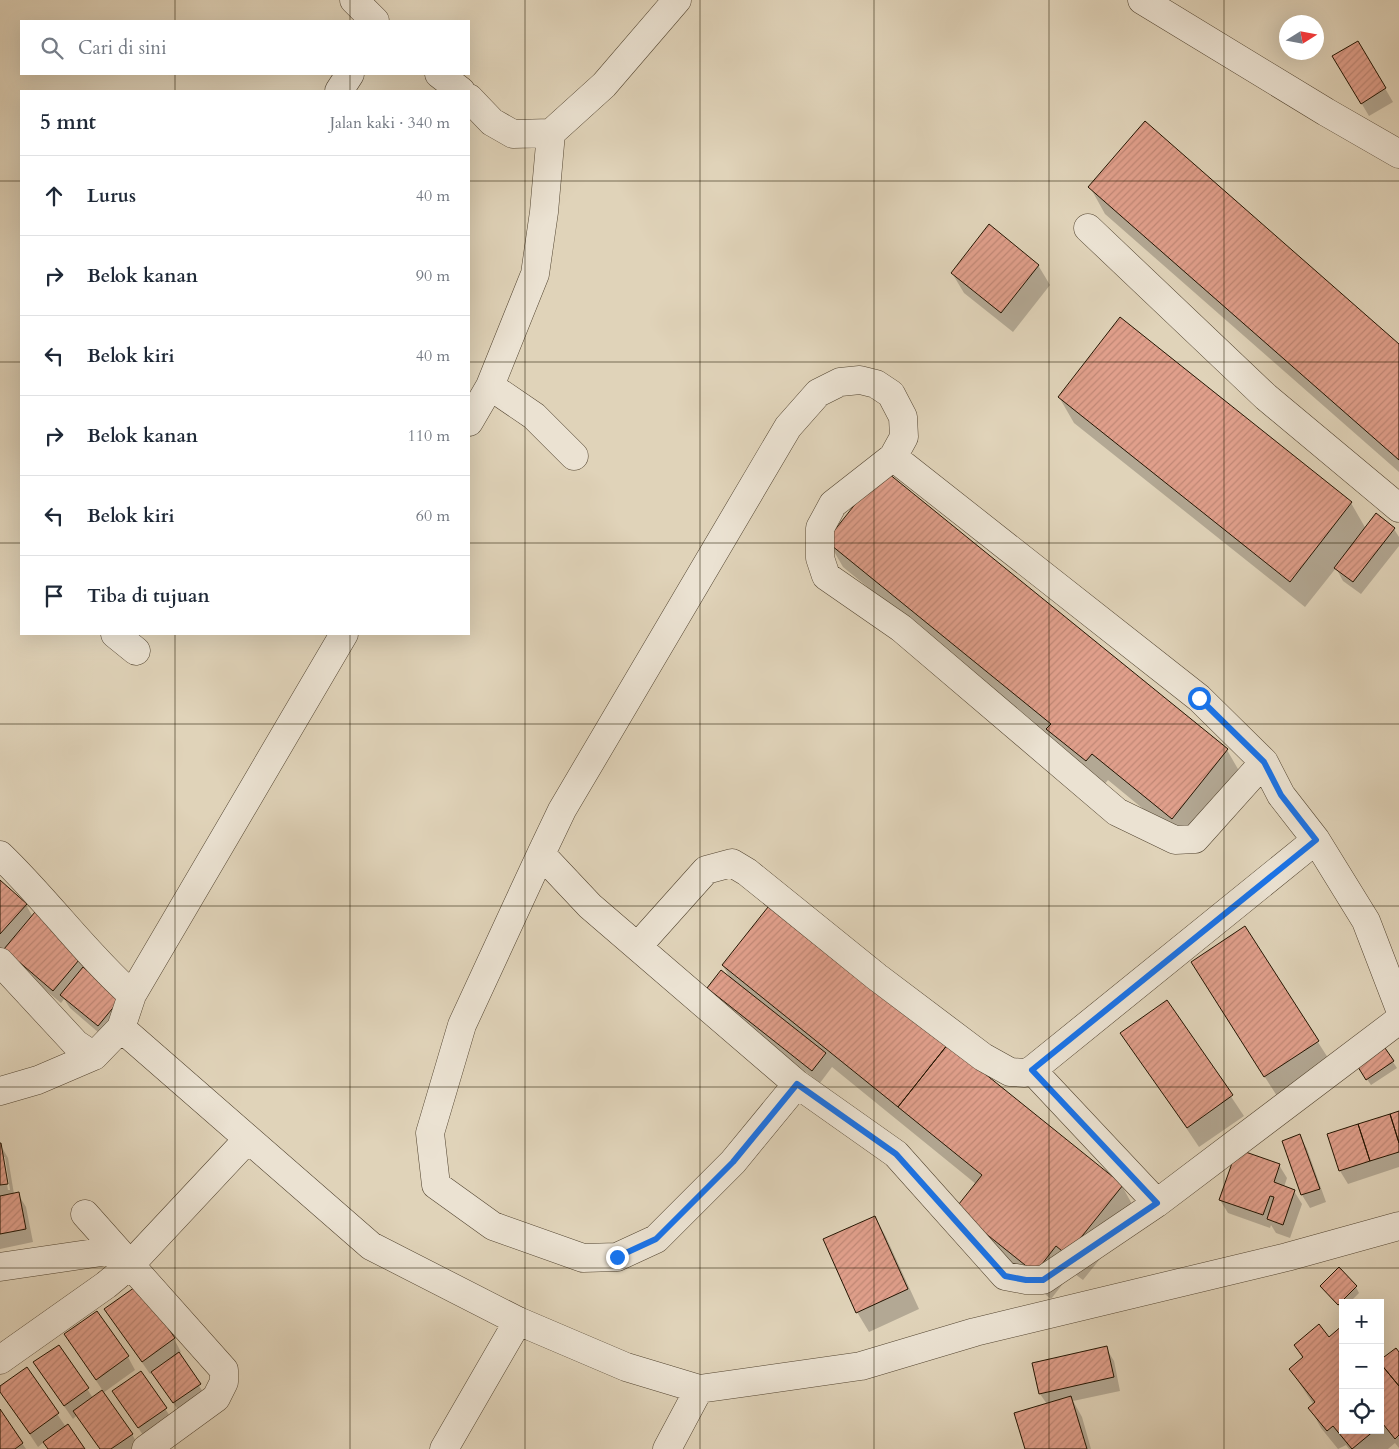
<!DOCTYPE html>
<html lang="id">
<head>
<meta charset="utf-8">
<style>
	:root { --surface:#fff; --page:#f2f2f3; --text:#1f2937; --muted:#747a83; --line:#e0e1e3 }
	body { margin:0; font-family:Cardo,serif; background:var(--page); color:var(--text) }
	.controls { position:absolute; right:15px; bottom:15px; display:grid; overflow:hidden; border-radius:0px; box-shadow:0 5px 20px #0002 }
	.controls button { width:45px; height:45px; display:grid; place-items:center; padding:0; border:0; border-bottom:1px solid var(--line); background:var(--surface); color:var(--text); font:25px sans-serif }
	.compass { position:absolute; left:1279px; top:15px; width:45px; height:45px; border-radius:50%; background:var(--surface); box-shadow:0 5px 20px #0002; rotate:79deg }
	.stop { position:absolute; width:15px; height:15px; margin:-11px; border:4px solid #1a73e8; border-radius:50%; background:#fff }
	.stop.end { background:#1a73e8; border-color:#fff; box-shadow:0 1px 5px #0008 }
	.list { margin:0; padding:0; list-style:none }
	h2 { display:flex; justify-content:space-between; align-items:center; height:65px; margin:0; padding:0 20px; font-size:21px }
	h2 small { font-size:16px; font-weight:400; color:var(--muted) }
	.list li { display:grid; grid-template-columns:32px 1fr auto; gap:15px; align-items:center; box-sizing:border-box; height:80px; padding:0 20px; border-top:1px solid var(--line) }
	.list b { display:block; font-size:19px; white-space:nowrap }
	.list em { font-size:16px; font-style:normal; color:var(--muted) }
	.icon { flex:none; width:28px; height:28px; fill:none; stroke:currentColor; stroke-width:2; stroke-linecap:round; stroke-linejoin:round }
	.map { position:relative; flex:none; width:1399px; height:1449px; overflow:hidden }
	.search { position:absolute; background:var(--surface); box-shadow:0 5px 20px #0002; left:20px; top:20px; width:450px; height:55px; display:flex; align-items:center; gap:12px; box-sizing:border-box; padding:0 18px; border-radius:0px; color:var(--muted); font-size:19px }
	.panel { position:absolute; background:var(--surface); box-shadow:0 5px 20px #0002; left:20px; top:90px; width:450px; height:545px; border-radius:0px }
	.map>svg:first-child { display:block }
</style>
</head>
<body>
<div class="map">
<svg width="1399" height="1449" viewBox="0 0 1399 1449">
	<defs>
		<pattern id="building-hatch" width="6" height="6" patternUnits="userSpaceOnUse" patternTransform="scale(1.25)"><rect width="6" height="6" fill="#e09f8b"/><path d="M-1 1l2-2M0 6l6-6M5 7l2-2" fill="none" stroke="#c08876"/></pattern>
	</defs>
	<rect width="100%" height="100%" fill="#e0d3b9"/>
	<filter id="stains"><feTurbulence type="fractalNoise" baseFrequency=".004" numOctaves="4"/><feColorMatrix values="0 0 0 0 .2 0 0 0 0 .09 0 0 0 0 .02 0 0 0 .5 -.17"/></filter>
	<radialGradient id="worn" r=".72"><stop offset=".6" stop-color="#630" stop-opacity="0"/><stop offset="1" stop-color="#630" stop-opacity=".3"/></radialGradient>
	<!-- shadow -->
	<path fill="#0003" fill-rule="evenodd" d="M1358 42 1393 102 1369 116 1334 57Z
		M1090 187 1399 346V472L1105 214Z
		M1038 265 1050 285 1013 332 964 293 952 273Z
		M1120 319 1351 503 1366 529 1377 515 1394 529 1399 537V546L1361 594 1343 581 1336 568 1305 607 1074 423 1059 397Z
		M828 541 1227 750 1242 776 1187 845 1108 780 1102 787 1063 756 1053 739 843 567Z
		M0 882 26 905 33 917 91 968 87 972 120 999 106 1039 70 1008 64 999 61 1003 13 963 0 956Z
		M773 904 1122 1186 1137 1213 1083 1280 1072 1272 1051 1299 972 1235 976 1184 832 1067 820 1083 717 1002 709 988 731 979 723 966Z
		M1245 928 1330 1061 1277 1096 1192 963Z
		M1167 1001 1244 1116 1199 1147 1122 1033Z
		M1393 1062 1397 1068 1371 1085 1363 1073Z
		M1399 1112V1167L1348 1184 1340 1171Z
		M1300 1136 1307 1149 1326 1202 1310 1208 1302 1195 1283 1142Z
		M0 1144 8 1158 14 1194H18L26 1207 33 1242 0 1249ZM2 1157H5L10 1190H8Z
		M1279 1165 1287 1178 1284 1187 1294 1191 1302 1204 1290 1238 1276 1233 1271 1225 1270 1228 1228 1213 1220 1200Z
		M875 1217 886 1237 919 1309 869 1332 857 1312Z
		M1321 1287H1356L1359 1293 1349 1303H1343L1342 1310Z
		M114 1322 174 1339 181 1352 178 1354 207 1398 182 1416 153 1372 150 1374Z
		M1319 1326 1343 1430H1380V1362L1399 1354V1448L1395 1443 1388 1449H1349L1346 1445 1338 1449 1321 1428 1310 1408 1314 1405 1290 1369 1303 1359 1295 1345Z
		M65 1334 128 1357 135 1370 103 1393 132 1434 139 1447 137 1449H100L77 1415 73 1419 43 1376 35 1363 59 1346 93 1398 103 1391Z
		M1106 1348 1114 1361 1120 1391 1073 1401 1082 1417 1091 1449H1026L1047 1404 1040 1394 1034 1364Z
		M26 1369 66 1427 84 1449H48L44 1442 38 1447 0 1390V1388Z
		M141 1373 174 1422 147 1441 114 1392Z
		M0 1412 22 1443 26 1449H0Z"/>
	<!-- building -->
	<path fill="url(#building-hatch)" stroke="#231502" d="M1358 41 1386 88 1361 104 1332 56Z
		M1145 121 1399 344V460L1088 187Z
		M989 224 1039 265 1001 313 951 273Z
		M1120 317 1352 502 1290 582 1058 397Z
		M883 469 1228 749 1172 819 1092 754 1086 761 1046 729 1051 724 826 541Z
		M1376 513 1395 528 1353 582 1334 568Z
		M0 880 27 904 0 934Z
		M772 902 948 1044 898 1107 722 965Z
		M35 912 84 954 53 991 4 949Z
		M1245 926 1319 1041 1264 1077 1191 962Z
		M83 967 121 998 98 1026 60 995Z
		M721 970 826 1053 812 1071 707 988Z
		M1167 1000 1233 1095 1187 1128 1120 1033Z
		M948 1044 1123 1185 1067 1255 1056 1246 1035 1273 955 1209 982 1175 898 1107Z
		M1385 1048 1394 1061 1366 1080 1358 1067Z
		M1399 1111V1143L1390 1114Z
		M1390 1114 1399 1143V1152L1370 1161 1358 1124Z
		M1358 1124 1370 1161 1339 1171 1327 1134Z
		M1300 1134 1320 1189 1301 1195 1282 1141Z
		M1 1143 8 1184 0 1185V1143Z
		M1237 1149 1280 1164 1274 1182 1295 1190 1283 1225 1267 1219 1274 1197 1270 1196 1263 1215 1219 1200Z
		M19 1192 26 1229 0 1234V1196Z
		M875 1216 908 1289 856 1313 823 1239Z
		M1339 1267 1357 1286 1338 1305 1320 1286Z
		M138 1285 175 1338 142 1362 104 1309Z
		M97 1311 129 1356 96 1380 64 1334Z
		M1319 1324 1329 1337 1343 1325V1430H1375L1352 1449 1333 1426 1327 1431 1308 1408 1315 1402 1289 1369 1303 1357 1294 1345Z
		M59 1345 89 1388 64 1406 33 1362Z
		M1107 1346 1114 1377 1039 1394 1032 1363Z
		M1396 1348 1399 1352V1386L1380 1363V1360Z
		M179 1352 201 1384 173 1403 151 1372Z
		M1380 1363 1399 1386V1435L1395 1439 1383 1424 1380 1426Z
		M27 1367 59 1413 30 1434 0 1392V1386Z
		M141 1371 167 1408 138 1428 112 1391Z
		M102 1390 133 1434 111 1449H100L73 1411Z
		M1071 1396 1087 1449H1025L1014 1413Z
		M0 1409 23 1443 15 1449H0Z
		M68 1424 85 1449H48L43 1442Z"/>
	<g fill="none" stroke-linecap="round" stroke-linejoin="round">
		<!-- minor casing -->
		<g stroke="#524430" stroke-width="29">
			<path id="minor" d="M354 0 375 21
				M1142 0 1326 112 1399 154
				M439 74 461 91
				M339 91 350 74
				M469 98 492 122 513 134 551 133 604 85 677 0
				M1088 228 1266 397 1399 508
				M490 386 535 274 544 212 551 133
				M469 422 490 386 534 416 574 456
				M893 457 1199 698 1264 762 1281 795 1316 840 1366 921 1399 1007
				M115 634 136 651
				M1264 762 1195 839 1175 840 1117 812 901 628 826 576 820 558V528L833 504 893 457 904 437 903 417 891 394 876 384 860 380 840 382 818 393 788 427 562 810 541 854 590 906 797 1084 896 1154 1005 1276 1026 1280H1043L1157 1203 1399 1020
				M541 854 462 1025 430 1133 436 1185 493 1226 583 1258 617 1257 656 1239 733 1162 797 1084
				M0 855C47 900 84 952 132 995
				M638 946 706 870 732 863 747 872 877 977 983 1057 1010 1072 1025 1073 1032 1070 1316 840
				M0 962 76 1044 94 1056
				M121 1028 132 995 344 634
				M1032 1070 1157 1203
				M0 1091 38 1080 94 1056 121 1028 371 1246 518 1321 626 1367 699 1389 861 1366 975 1332 1287 1257 1399 1226
				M85 1214 224 1370V1382L216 1398 146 1449
				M0 1267 115 1250
				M0 1360 106 1285 130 1265 247 1140
				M444 1449 518 1321
				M667 1449 699 1389"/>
		</g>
		<!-- minor -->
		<use href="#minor" stroke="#ebe2d2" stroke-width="28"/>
	</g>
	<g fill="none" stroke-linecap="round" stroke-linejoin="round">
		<!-- route -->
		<path stroke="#1a73e8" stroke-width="6" d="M617 1257 656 1239 733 1162 797 1084 896 1154 1005 1276 1026 1280H1043L1157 1203 1032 1070 1316 840 1281 795 1264 762 1199 698"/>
	</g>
	<!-- grid -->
	<path fill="none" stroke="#231502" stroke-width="1" stroke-opacity="0.55" d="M175 0V21M350 0V21M525 0V1449M700 0V1449M874 0V1449M1049 0V1449M1224 0V1449M175 74V91M350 74V91M0 181H21M469 181H1399M0 362H21M469 362H1399M0 543H21M469 543H1399M175 634V1449M350 634V1449M0 724H1399M0 906H1399M0 1087H1399M0 1268H1399"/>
	<rect width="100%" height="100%" filter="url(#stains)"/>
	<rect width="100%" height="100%" fill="url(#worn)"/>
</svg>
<div class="controls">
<button>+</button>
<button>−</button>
<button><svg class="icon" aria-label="locate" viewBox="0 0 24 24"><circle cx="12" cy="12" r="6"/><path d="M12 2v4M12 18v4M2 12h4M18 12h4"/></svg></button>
</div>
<svg class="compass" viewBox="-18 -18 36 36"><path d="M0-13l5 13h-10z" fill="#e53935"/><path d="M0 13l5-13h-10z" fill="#747a83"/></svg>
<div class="stop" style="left:1199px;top:698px"></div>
<div class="stop end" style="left:617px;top:1257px"></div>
<div class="search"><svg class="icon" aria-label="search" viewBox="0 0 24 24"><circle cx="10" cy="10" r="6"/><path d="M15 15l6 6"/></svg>Cari di sini</div>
<section class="panel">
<h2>5 mnt<small>Jalan kaki · 340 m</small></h2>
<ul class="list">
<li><svg class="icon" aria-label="ahead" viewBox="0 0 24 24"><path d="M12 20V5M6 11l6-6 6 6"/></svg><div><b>Lurus</b></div><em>40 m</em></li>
<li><svg class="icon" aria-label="right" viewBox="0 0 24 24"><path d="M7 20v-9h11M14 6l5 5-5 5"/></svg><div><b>Belok kanan</b></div><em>90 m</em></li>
<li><svg class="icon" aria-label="left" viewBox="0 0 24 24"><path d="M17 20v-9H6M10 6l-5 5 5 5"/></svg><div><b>Belok kiri</b></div><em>40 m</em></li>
<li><svg class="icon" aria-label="right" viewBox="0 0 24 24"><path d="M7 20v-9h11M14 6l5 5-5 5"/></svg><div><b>Belok kanan</b></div><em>110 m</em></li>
<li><svg class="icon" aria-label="left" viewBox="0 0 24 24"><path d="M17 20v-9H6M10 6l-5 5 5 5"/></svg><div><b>Belok kiri</b></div><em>60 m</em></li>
<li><svg class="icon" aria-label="arrive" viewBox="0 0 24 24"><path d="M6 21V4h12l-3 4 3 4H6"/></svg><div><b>Tiba di tujuan</b></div></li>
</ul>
</section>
</div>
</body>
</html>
